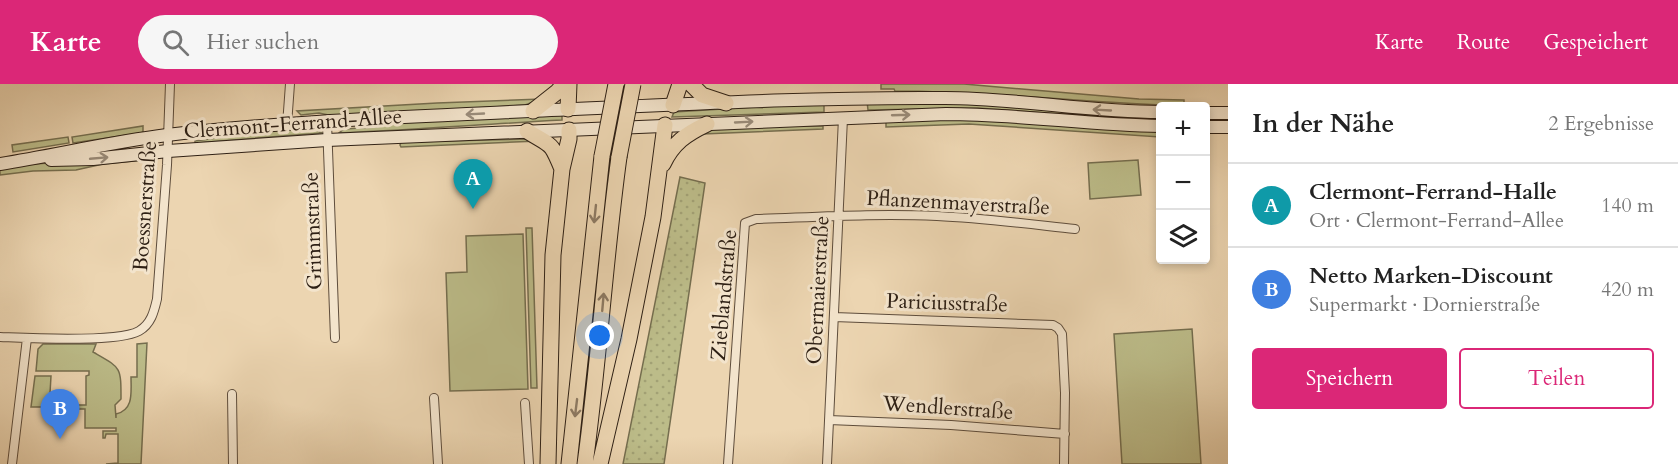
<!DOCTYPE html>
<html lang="de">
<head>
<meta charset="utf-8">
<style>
	:root { --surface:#fff; --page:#f6f6f6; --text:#222; --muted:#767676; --line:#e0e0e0; --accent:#db2777 }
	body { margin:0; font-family:Cardo,serif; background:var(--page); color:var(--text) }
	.controls { position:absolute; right:18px; top:18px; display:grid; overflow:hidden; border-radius:6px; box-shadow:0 3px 9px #0003 }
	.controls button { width:54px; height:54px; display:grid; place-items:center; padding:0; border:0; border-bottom:2px solid var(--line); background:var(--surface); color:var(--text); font:30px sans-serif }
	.you { position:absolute; left:600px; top:252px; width:21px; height:21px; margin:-15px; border:4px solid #fff; border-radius:50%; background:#1a73e8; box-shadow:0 0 0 9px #1a73e833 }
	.badge { display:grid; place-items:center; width:39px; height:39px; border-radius:50%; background:var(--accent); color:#fff; font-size:20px; font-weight:700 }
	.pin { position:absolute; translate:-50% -50px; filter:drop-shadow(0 2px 3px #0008) }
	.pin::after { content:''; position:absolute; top:32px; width:21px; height:18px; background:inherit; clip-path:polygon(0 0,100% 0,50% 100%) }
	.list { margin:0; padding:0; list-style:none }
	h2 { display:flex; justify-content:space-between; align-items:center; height:78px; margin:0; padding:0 24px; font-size:26px }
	h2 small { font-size:20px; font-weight:400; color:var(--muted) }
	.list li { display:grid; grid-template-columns:39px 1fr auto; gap:18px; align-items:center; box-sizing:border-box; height:84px; padding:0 24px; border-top:2px solid var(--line) }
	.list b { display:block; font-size:22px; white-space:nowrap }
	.list p { margin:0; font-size:20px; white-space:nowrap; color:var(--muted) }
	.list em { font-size:20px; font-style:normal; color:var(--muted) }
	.actions { display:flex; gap:12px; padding:18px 24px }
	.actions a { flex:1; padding:14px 0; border:2px solid var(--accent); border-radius:6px; text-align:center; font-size:21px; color:var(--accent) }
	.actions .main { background:var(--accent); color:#fff }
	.icon { flex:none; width:33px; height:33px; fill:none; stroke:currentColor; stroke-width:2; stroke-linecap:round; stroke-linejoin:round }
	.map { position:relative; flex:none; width:1228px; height:380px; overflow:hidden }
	header { display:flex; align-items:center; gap:36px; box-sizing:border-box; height:84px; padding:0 30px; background:var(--accent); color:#fff }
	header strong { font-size:28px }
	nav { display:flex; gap:33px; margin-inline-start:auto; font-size:21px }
	.search { width:420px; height:54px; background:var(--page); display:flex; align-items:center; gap:15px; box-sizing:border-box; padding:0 21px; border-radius:33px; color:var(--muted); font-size:22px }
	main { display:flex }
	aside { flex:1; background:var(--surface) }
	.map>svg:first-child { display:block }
</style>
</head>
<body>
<header>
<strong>Karte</strong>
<div class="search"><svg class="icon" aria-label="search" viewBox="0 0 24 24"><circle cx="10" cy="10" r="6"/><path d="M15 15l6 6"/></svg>Hier suchen</div>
<nav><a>Karte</a><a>Route</a><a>Gespeichert</a></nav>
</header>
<main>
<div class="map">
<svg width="1228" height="380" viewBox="0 0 1228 380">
	<defs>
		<pattern id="garden-dots" width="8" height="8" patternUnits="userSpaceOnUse" patternTransform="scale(1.5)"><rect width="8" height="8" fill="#bcbc89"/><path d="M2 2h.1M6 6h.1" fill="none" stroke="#a2a175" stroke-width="1.8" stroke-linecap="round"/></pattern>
	</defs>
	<rect width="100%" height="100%" fill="#ecd5b1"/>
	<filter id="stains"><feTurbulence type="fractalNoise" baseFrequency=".00333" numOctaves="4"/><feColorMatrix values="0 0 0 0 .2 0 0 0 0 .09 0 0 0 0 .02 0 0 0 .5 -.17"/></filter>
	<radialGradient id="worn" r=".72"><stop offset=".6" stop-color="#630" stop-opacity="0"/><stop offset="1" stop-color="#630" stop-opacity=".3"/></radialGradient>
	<!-- grass -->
	<path fill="#bcbc89" stroke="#756e4f" stroke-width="1.5" d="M881 0H964L1139 15 1184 16V22C1087 19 991 7 895 7L894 5H881Z
		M542 15 525 21 510 22 333 32 319 29 301 31 297 27 437 19Z
		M867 17H930L1160 31V34L1127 35 978 24 868 26Z
		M824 19V28L672 33 674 28Z
		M562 30V36C487 40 413 46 339 49L344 45 377 43 391 38Z
		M961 33 1160 47V53L969 40 886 43V37Z
		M143 42V48L141 49 73 59 72 53Z
		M765 42H823V45L703 50 701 46Z
		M313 44 322 49 195 59V57L275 46Z
		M68 53 69 59 13 68 12 61Z
		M532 55 539 57 401 63 400 61 401 58Z
		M144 74V76L103 80 76 86 33 87 0 91V85L32 80Z
		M1138 76 1141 111 1090 115 1088 79Z
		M526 144H532L537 304H531Z
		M523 150 528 305 450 307 446 189 467 188 466 152Z
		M1192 245 1201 380H1122L1114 250Z
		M147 259 141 380H106L118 379V350H106L105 354H103V347H116V344H85V325H76V321H86V292L89 291V287H36L38 265 43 260H96L93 268C121 284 121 282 121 315L115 321 116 334V330C134 326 131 308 131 293H137V260Z
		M35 292H51L50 309 47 316 46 323H31Z"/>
	<!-- garden -->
	<path fill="url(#garden-dots)" stroke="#756e4f" stroke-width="1.5" d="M680 93 705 99 664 380H623Z"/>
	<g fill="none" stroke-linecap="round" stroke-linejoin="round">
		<!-- street casing -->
		<g stroke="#5e4d3c" stroke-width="10">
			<path id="street" d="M327 39 335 254
				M287 41 290 0
				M834 233 1053 241 1058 244 1062 250 1065 309 1064 380
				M0 253C27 254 118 259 139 247 151 240 154 228 157 215L167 81 170 0
				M232 310 233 380
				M434 314 438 380
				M525 319 529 380
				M829 336 951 341 1065 350
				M12 380 27 254
				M728 380 745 139 756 135C816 133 877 129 937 132 983 134 1029 140 1075 145
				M827 380 843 34"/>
		</g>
		<!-- secondary casing -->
		<g stroke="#2e2015" stroke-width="14">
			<path id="secondary" d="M1206 29H1228
				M1206 43H1228
				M51 76 93 75 168 67 327 56 946 30C1018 30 1089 41 1160 42
				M0 80C56 71 111 58 167 51 287 37 409 33 529 27 667 21 806 13 945 14 1017 14 1088 28 1160 28"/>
		</g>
		<!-- highway casing -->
		<g stroke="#2e2015" stroke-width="17">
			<path id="highway" d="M691 0 702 11 726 19
				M673 21 680 0
				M568 25 569 0
				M533 27 557 8 564 0
				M527 47C552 63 550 56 562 85
				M663 80C673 59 686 50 707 40
				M548 380 553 171 562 85 569 55V46
				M569 380 602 72
				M585 380C599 278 605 175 619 73
				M600 380 629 255 653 133 665 41"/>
		</g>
		<!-- street -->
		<use href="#street" stroke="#f3e4cc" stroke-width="8"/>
		<!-- secondary -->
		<use href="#secondary" stroke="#f3e4cc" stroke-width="12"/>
		<!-- highway -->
		<use href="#highway" stroke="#ecd5b1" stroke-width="15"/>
		<!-- highway-bridge casing -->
		<g stroke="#2e2015" stroke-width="17" stroke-linecap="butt">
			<path id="highway-bridge" d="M602 72 616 0
				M619 73 633 0"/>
		</g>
		<!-- highway-bridge -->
		<use href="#highway-bridge" stroke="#ecd5b1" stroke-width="15"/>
	</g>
	<!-- one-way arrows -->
	<defs><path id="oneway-shaft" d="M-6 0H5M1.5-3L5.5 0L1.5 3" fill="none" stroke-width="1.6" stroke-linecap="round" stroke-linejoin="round" transform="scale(1.5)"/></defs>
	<g stroke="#9a8c7a">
		<use href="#oneway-shaft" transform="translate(1102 26) rotate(-177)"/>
		<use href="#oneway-shaft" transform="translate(475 30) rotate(177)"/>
		<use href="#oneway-shaft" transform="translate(901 31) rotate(-2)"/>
		<use href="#oneway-shaft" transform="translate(744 38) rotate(-3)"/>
		<use href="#oneway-shaft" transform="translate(99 74) rotate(-5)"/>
	</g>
	<g stroke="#8d7a63">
		<use href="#oneway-shaft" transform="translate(595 130) rotate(96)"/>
		<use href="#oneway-shaft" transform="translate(603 218) rotate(-85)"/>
		<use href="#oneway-shaft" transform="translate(576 324) rotate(97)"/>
	</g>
	<g text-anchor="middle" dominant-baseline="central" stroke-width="6" stroke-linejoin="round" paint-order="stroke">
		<!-- street labels -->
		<g font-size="21" fill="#2e2015" stroke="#f3e4cc">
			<text transform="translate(293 40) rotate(-4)">Clermont-Ferrand-Allee</text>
			<text transform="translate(958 119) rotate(3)">Pflanzenmayerstraße</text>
			<text transform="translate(145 122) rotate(-86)">Boessnerstraße</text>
			<text transform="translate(313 147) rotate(-92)">Grimmstraße</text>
			<text transform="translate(818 206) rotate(-87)">Obermaierstraße</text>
			<text transform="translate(724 211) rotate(-85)">Zieblandstraße</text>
			<text transform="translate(947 219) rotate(2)">Pariciusstraße</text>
			<text transform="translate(948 324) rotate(4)">Wendlerstraße</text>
		</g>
	</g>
	<rect width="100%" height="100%" filter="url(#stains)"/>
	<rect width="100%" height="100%" fill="url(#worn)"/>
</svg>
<div class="controls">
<button>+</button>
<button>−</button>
<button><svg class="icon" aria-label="layers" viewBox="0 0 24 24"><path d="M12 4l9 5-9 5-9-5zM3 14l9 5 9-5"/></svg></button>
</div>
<div class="you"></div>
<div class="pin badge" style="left:473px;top:125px;background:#0f9aa8">A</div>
<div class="pin badge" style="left:60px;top:355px;background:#3f7fe0">B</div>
</div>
<aside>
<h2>In der Nähe<small>2 Ergebnisse</small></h2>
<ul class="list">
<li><span class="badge" style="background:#0f9aa8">A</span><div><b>Clermont-Ferrand-Halle</b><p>Ort · Clermont-Ferrand-Allee</p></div><em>140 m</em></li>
<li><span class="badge" style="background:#3f7fe0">B</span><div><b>Netto Marken-Discount</b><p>Supermarkt · Dornierstraße</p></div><em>420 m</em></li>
</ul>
<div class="actions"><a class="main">Speichern</a><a>Teilen</a></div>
</aside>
</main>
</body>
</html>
